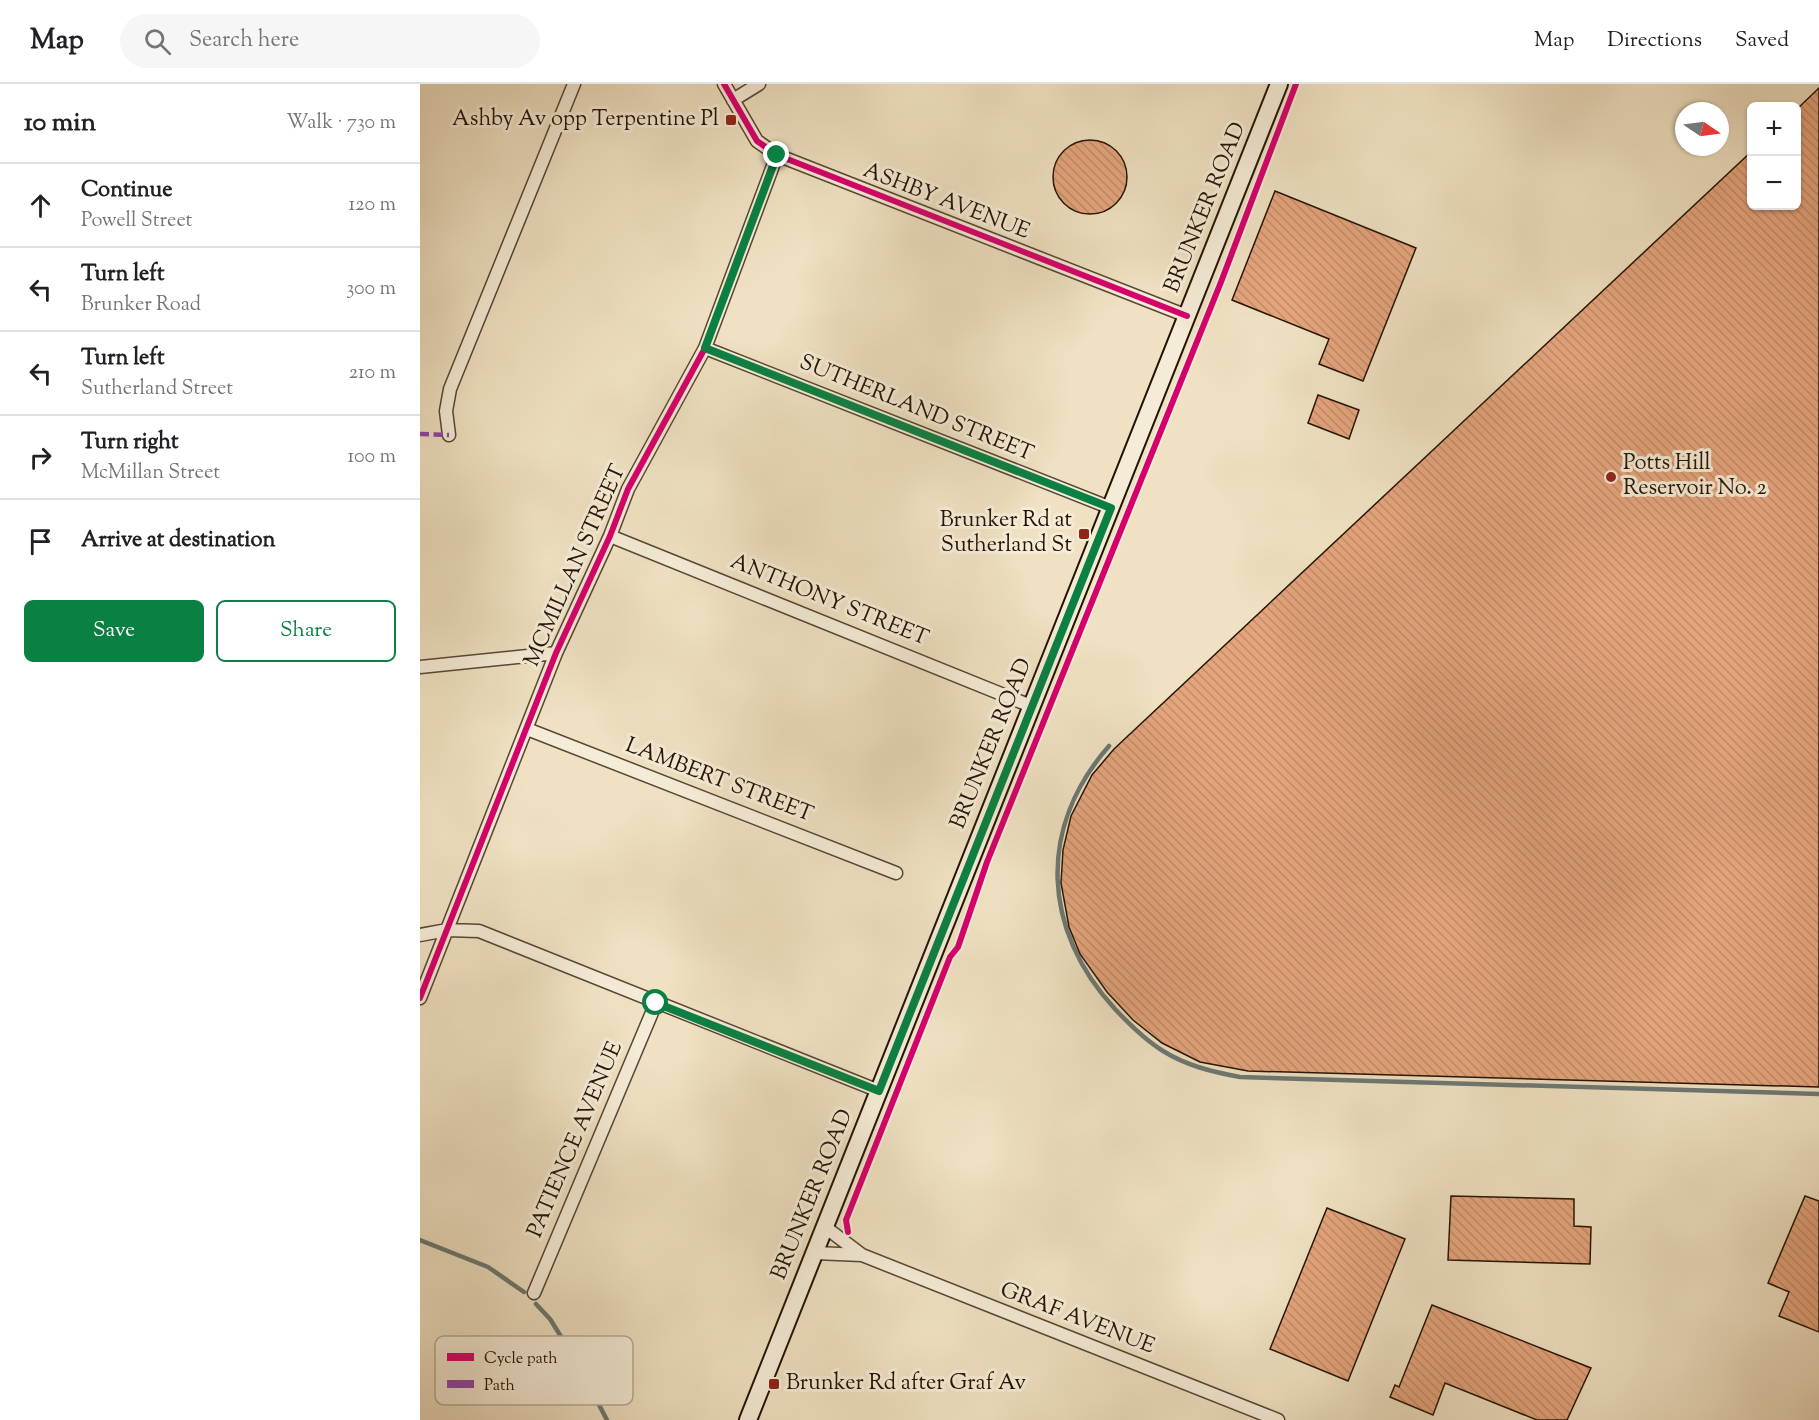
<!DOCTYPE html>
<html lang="en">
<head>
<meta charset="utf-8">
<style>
	:root { --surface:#fff; --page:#f6f6f6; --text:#202124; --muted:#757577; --line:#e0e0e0; --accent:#0b8043 }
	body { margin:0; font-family:"Sorts Mill Goudy",serif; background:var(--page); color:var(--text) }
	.controls { position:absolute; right:18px; top:18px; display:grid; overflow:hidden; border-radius:9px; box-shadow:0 2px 4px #0004 }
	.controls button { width:54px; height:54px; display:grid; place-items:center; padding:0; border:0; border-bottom:2px solid var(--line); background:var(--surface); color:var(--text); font:30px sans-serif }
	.compass { position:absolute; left:1255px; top:18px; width:54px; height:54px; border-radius:50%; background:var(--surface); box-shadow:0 2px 4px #0004; rotate:103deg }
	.stop { position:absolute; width:18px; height:18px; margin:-14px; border:4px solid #0b8043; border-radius:50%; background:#fff }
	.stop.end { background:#0b8043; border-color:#fff; box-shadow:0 2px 6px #0008 }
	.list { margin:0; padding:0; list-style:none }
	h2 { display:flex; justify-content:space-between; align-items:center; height:78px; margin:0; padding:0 24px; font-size:26px }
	h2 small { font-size:20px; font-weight:400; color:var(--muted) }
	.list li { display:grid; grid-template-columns:39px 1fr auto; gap:18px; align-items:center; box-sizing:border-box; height:84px; padding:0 24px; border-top:2px solid var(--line) }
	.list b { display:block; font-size:22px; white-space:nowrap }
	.list p { margin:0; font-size:20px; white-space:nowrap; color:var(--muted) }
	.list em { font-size:20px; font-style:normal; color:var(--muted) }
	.actions { display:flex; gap:12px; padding:18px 24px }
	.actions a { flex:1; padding:14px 0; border:2px solid var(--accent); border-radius:9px; text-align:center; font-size:21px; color:var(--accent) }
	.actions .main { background:var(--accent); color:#fff }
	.icon { flex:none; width:33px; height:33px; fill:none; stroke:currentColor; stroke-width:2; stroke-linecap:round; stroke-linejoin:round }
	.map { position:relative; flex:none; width:1399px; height:1336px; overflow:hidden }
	header { display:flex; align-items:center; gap:36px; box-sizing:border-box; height:84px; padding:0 30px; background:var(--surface); border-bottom:2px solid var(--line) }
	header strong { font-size:28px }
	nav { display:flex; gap:33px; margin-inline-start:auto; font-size:21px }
	.search { width:420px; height:54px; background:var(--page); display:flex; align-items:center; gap:15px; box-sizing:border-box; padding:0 21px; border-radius:33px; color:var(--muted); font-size:22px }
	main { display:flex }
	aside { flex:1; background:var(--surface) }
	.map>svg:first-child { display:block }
</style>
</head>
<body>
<header>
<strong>Map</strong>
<div class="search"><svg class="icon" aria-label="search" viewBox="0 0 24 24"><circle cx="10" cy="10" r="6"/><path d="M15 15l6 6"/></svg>Search here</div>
<nav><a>Map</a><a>Directions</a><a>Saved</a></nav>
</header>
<main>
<aside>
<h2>10 min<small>Walk · 730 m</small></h2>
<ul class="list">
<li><svg class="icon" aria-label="ahead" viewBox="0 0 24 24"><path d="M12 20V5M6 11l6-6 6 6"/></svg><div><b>Continue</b><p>Powell Street</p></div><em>120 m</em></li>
<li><svg class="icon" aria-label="left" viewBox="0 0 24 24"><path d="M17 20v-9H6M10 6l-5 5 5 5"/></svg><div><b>Turn left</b><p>Brunker Road</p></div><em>300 m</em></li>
<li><svg class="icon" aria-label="left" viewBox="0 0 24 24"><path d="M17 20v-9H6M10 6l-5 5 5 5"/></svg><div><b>Turn left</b><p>Sutherland Street</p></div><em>210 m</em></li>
<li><svg class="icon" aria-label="right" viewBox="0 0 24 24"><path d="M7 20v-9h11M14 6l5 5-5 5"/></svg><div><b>Turn right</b><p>McMillan Street</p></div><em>100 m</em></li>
<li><svg class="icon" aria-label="arrive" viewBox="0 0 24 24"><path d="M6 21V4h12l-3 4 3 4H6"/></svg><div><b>Arrive at destination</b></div></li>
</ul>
<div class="actions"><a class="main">Save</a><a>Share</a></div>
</aside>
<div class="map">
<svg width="1399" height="1336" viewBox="0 0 1399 1336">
	<defs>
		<pattern id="building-back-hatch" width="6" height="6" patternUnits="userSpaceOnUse" patternTransform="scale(1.5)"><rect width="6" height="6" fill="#e4a47c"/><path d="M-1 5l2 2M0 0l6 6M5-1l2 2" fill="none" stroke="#c38c6a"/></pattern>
	</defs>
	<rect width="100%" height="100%" fill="#efe1c2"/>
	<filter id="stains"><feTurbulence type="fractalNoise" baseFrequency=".00333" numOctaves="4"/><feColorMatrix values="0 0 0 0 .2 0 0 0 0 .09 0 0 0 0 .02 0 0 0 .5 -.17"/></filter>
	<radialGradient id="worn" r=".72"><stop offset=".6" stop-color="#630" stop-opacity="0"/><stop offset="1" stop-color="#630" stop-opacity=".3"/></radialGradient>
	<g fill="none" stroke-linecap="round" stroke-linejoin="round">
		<!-- stream -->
		<path stroke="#6d7873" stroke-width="4.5" d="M689 662C617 744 622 846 695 925 710 941 725 956 743 967 767 982 793 988 820 993L1399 1010
			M0 1156 68 1183 104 1208
			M116 1220 130 1235 152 1270
			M177 1317 187 1336"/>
	</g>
	<!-- building -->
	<path fill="url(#building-back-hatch)" stroke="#241303" stroke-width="1.5" d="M1399 4V1003L828 987 780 978 742 959 713 936 687 908 660 870 649 843 641 799 643 766 651 732 672 691 694 665 1332 67V122H1377V25Z
		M633 93a37 37 0 1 1 74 0a37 37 0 1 1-74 0Z
		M855 107 996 164 943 297 899 280 909 255 812 216Z
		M898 311 939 326 929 355 888 339Z
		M1031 1112 1154 1115V1142L1171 1143 1170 1180 1028 1176Z
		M1385 1112 1399 1117V1248L1359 1232 1369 1208 1348 1199Z
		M907 1124 985 1155 928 1297 850 1265Z
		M1012 1221 1171 1284 1147 1336H1117L1025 1299 1013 1331 970 1313 975 1301 979 1303Z"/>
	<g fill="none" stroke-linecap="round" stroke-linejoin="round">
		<!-- street casing -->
		<g stroke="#574633" stroke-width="15">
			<path id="street" d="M304 0 337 57 357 71 767 232
				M313 16 339 0
				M285 264 691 424
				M29 351 26 327 30 305 154 0
				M190 452 611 622
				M0 583 136 569
				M107 645 476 789
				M0 851 27 846 59 847 459 1007
				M0 914 136 569 190 452 208 405 285 264 357 71
				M405 1143 442 1171 858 1336
				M395 1169 442 1171
				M114 1209 236 919"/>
		</g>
		<!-- secondary casing -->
		<g stroke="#241303" stroke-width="20">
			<path id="secondary" d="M328 1336 859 0"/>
		</g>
		<!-- street -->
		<use href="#street" stroke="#f5ecd7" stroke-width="12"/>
		<!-- secondary -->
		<use href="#secondary" stroke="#f5ecd7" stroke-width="16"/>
		<!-- quiet -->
		<path stroke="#8e44ad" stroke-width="4.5" stroke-dasharray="9 4.5" stroke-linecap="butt" d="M0 350 29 351"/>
		<!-- cycleway casing -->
		<g stroke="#f5ecd7" stroke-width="10">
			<path id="cycleway" d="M304 0 337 57 357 71 767 232
				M0 914 136 569 190 452 208 405 285 264 357 71
				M428 1148 426 1136 530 873 538 863 567 778 801 198 876 0"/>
		</g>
		<!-- cycleway -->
		<use href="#cycleway" stroke="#d6006c" stroke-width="6"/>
	</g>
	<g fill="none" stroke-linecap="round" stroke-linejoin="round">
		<!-- route -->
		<path stroke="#0b8043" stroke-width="8" d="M236 919 459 1007 691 424 285 264 357 71"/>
	</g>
	<!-- markers -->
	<g fill="#8f2418" stroke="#f5ecd7" stroke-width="2">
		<rect x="305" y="30" width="12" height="12" rx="3"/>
		<circle cx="1191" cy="393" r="6"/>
		<rect x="658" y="444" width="12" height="12" rx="3"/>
		<rect x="348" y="1294" width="12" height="12" rx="3"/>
	</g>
	<g text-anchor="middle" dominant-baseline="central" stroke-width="6" stroke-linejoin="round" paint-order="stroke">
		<!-- poi labels -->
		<g font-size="22" fill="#241303" stroke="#f5ecd7" text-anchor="end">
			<text x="299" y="36">Ashby Av opp Terpentine Pl</text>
			<text x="1203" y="380" text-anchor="start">Potts Hill<tspan x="1203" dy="25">Reservoir No. 2</tspan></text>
			<text x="652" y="437">Brunker Rd at<tspan x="652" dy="25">Sutherland St</tspan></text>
			<text x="366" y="1300" text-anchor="start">Brunker Rd after Graf Av</text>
		</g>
		<!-- street labels -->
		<g font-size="22" fill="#241303" stroke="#f5ecd7">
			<text transform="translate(526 118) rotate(21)">ASHBY AVENUE</text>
			<text transform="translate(786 124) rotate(-68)">BRUNKER ROAD</text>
			<text transform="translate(496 325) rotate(22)">SUTHERLAND STREET</text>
			<text transform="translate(156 482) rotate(-66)">MCMILLAN STREET</text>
			<text transform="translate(409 517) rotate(22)">ANTHONY STREET</text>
			<text transform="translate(572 660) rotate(-68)">BRUNKER ROAD</text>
			<text transform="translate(299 697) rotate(21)">LAMBERT STREET</text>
			<text transform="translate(156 1056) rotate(-67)">PATIENCE AVENUE</text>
			<text transform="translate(393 1111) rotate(-68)">BRUNKER ROAD</text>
			<text transform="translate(657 1235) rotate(21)">GRAF AVENUE</text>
		</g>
	</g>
	<!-- legend -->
	<rect x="15" y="1252" width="198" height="69" rx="9" fill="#f5ecd7" stroke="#b6ab97" stroke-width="1.5"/>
	<rect x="27" y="1269" width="27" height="8" fill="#d6006c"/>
	<rect x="27" y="1296" width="27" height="8" fill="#8e44ad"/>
	<g font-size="16" fill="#241303">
		<text x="64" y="1279">Cycle path</text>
		<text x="64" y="1306">Path</text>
	</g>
	<rect width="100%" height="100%" filter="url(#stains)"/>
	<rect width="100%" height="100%" fill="url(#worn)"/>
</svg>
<div class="controls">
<button>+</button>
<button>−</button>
</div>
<svg class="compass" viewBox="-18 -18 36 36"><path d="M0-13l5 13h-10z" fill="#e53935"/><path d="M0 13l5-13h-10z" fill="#757577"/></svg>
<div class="stop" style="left:236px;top:919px"></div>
<div class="stop end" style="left:357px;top:71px"></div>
</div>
</main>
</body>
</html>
